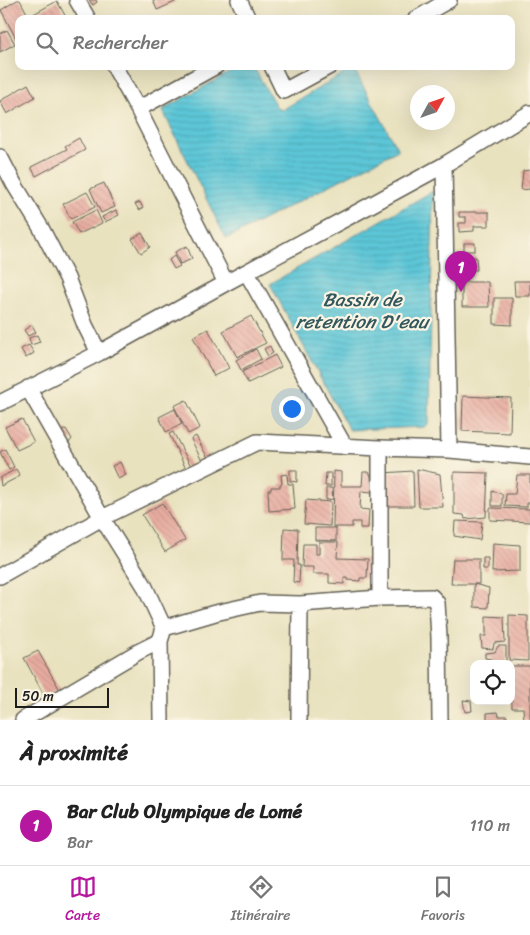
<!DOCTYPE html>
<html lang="fr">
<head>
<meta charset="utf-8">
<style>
	:root { --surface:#fff; --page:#f2f2f2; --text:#222; --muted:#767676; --line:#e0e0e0; --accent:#b5179e }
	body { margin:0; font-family:Sriracha,sans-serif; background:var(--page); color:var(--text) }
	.controls { position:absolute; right:15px; bottom:15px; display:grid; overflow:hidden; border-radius:10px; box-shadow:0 5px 20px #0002 }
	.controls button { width:45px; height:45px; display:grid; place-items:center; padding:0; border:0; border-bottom:1px solid var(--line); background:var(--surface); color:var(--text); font:25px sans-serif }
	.compass { position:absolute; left:410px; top:85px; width:45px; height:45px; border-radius:50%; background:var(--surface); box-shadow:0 5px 20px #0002; rotate:50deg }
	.scale { position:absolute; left:15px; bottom:12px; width:94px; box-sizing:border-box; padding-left:5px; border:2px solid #1c1c1c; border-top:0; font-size:14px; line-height:18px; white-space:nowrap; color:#1c1c1c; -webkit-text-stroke:4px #fcf5e5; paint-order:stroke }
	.you { position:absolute; left:291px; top:408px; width:18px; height:18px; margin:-12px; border:4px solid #fff; border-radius:50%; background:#1a73e8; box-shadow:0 0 0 8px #1a73e833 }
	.badge { display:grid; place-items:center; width:32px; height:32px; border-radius:50%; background:var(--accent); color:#fff; font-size:16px; font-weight:700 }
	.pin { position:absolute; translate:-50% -41px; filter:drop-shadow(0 1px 2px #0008) }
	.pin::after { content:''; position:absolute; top:26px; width:18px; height:15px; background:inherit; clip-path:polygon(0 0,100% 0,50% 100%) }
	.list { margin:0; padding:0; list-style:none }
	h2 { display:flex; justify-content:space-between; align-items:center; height:65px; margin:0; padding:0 20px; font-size:21px }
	h2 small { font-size:16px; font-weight:400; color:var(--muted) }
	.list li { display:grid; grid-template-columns:32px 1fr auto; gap:15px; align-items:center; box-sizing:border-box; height:80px; padding:0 20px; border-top:1px solid var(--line) }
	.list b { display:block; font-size:19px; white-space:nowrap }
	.list p { margin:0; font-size:16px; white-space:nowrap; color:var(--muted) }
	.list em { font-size:16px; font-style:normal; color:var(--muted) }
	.icon { flex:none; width:28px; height:28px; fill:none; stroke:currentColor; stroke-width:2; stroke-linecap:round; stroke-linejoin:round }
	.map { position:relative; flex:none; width:530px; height:720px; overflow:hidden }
	.search { position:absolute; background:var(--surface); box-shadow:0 5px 20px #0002; left:15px; right:15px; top:15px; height:55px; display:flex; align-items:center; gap:12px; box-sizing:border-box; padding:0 18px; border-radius:10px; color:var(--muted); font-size:19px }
	.sheet { height:145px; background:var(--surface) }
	nav { display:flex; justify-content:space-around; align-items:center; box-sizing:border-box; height:70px; border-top:1px solid var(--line); background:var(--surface); font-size:14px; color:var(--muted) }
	nav a { display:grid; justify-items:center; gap:2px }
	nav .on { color:var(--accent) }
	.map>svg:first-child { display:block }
</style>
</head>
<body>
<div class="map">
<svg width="530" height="720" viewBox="0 0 530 720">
	<defs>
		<pattern id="water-rules" width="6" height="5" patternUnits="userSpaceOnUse" patternTransform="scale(1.25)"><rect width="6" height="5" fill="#5cc6d7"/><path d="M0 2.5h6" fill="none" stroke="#4faab8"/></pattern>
		<pattern id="building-back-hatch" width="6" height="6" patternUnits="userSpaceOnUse" patternTransform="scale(1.25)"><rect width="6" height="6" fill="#e8aca0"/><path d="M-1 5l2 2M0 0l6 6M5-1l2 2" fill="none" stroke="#c69389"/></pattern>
	</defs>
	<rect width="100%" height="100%" fill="#fcf5e5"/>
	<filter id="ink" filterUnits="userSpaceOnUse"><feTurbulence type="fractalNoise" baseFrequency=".02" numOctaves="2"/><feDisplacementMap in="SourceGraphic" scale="10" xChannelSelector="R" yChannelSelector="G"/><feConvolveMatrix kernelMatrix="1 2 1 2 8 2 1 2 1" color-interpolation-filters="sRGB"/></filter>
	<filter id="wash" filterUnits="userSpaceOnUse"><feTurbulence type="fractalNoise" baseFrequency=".0096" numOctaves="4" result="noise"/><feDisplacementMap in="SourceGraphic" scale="20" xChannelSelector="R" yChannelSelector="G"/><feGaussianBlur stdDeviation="1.12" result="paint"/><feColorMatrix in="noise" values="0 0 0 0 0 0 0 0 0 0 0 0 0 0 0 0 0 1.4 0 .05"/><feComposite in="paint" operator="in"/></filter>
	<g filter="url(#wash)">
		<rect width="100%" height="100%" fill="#e9e2bf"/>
		<!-- water -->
		<path fill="url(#water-rules)" stroke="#3c717a" d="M241 66H253L277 108 282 110 351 69H354L398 150 228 238 225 237 163 111 164 109Z
			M433 191 429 423 424 427 349 430 270 284Z"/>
		<g id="blocks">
			<!-- building -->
			<path fill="url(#building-back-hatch)" d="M17 0H20L30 19H19V44L1 10Z
				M89 0H96L97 2 93 5Z
				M153 0H174L175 2 157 10Z
				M57 1 67 19H31L30 16Z
				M7 30 15 44 0 52V34Z
				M28 84 35 97 7 114 0 101Z
				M79 138 85 150 36 176 31 167 67 149 65 146Z
				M530 170V189L521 190 523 171Z
				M104 183 115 207 101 213 90 189Z
				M87 192 95 207 71 219 63 204Z
				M140 202 143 208 139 210 135 204Z
				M96 210 102 223 79 234 72 222Z
				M116 210 119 215 105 222 102 217Z
				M459 212H489V226H474V231L459 232V223H466V217H459Z
				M142 233 150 247 141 253 132 239Z
				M464 243H475V251H464Z
				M187 246 192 259 180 264 175 252Z
				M174 256 180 266 174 269 169 260Z
				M464 257H476L477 270H464Z
				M514 281H530V296H515Z
				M462 282H488L489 307H462Z
				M494 298H512V325L494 324Z
				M251 316 266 343 237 357 223 331Z
				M32 325 36 332 28 336 24 330Z
				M208 329 229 368 214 376 193 337Z
				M37 335 40 342 31 345 29 338Z
				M29 345 34 353 26 358 21 349Z
				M270 346 273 353 268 356 264 349Z
				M256 349 261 359 241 370 236 360Z
				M275 355 281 367 248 383 242 372Z
				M463 396 511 398 510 433 462 431Z
				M186 400 200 428 188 434 174 406Z
				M175 409 182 424 166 432 159 417Z
				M22 419 34 442 17 450 5 427Z
				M66 429 72 439 67 445 59 433Z
				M173 432 191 466 186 469 169 434Z
				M196 436 208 458 202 461 191 439Z
				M5 449 14 467 9 470 0 452Z
				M120 462 126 475 118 479 112 466Z
				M16 469 20 476 1 486 0 478Z
				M417 469 440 474 443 507H419Z
				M290 470H297V482L290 481Z
				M334 471 341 472V486H362L363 472H369L371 476 372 492 361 491 360 509 369 510 368 528H360V522H352V527H333Z
				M413 471 414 506H380L383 473Z
				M454 472 488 473 486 517 465 519 464 515 454 514Z
				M326 473H331V486H325Z
				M287 474 288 484H293L295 509 269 511 268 490H271V487H280V484H282L281 475Z
				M517 475H530V503H527V507L505 506 506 494H515Z
				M326 488H332L333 499 326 500Z
				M492 491 502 494V506H492Z
				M306 500 331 502 330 526 304 524Z
				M162 503 185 540 165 552 142 515Z
				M490 508 530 509V522L490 520Z
				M455 521 482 522 480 540 454 536Z
				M284 528 298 529 297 565H300L299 583 293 582 294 560H283Z
				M315 528H336V541L315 540Z
				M319 542H338L337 558 368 559 367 578H360V581L348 580V578H344V584L329 583V574H313V567H302L303 544H316V554H319Z
				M493 543 520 545V571L492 572Z
				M483 558H488V569H483Z
				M453 559H479V584H474L489 588 488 608 474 607V584H451Z
				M509 615 528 616V661L509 660Z
				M486 616 504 617 505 642 494 643 493 649 482 648 481 636H486Z
				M498 646H506V664H492L491 659 485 658V653L495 652Z
				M38 651 60 690 45 697 24 658Z
				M511 666H530V720H524L523 708H512Z
				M463 700 471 701 472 711 465 712Z
				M498 712 499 716H507L506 720H487V713Z"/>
		</g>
	</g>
	<g filter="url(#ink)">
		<use href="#blocks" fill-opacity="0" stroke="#646155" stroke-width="1"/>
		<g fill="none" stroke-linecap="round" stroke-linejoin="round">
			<!-- street casing -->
			<g stroke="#646155" stroke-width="18">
				<path id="street" d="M77 0 88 19
					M239 0 248 19
					M416 19 449 0
					M114 66 138 109 226 283
					M272 66 284 91 330 66
					M138 109 216 66
					M0 157 14 184 41 228 67 278 85 325 99 353
					M444 165 449 450
					M247 273 345 447
					M28 388 102 518 144 585 164 628
					M0 403 99 353 226 283 354 214 444 165 530 113
					M0 576 102 518 257 442 380 448 449 450 530 457
					M380 598V448
					M160 641 161 720
					M23 720 138 652 160 641 164 628 215 613 260 603 300 604 380 598 432 597 437 603 439 637 440 720
					M299 720 300 604"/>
			</g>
			<!-- street -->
			<use href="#street" stroke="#fff" stroke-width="15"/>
		</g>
	</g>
	<g text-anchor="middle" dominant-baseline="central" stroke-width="4.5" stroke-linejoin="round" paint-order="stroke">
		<!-- water labels -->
		<g font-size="19" font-style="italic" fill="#32585d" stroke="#fcf5e5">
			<text x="362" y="299">Bassin de<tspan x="362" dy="22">retention D'eau</tspan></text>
		</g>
	</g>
</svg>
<div class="controls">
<button><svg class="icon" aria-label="locate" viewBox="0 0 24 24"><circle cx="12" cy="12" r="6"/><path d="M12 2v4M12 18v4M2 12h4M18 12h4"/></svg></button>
</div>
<svg class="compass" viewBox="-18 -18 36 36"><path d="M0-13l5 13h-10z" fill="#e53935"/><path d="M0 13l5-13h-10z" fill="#767676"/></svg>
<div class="scale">50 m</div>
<div class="you"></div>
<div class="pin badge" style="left:461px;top:292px">1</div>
<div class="search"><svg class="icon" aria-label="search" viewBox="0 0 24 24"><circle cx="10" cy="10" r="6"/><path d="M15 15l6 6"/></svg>Rechercher</div>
</div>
<section class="sheet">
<h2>À proximité<small></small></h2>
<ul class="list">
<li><span class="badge">1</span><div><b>Bar Club Olympique de Lomé</b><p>Bar</p></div><em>110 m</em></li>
</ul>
</section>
<nav>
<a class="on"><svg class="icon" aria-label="map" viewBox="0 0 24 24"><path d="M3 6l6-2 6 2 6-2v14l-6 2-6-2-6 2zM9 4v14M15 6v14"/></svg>Carte</a>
<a><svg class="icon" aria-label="directions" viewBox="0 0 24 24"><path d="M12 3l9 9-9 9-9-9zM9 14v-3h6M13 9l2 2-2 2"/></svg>Itinéraire</a>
<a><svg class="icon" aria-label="saved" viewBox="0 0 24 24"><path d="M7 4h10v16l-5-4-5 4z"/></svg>Favoris</a>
</nav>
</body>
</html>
